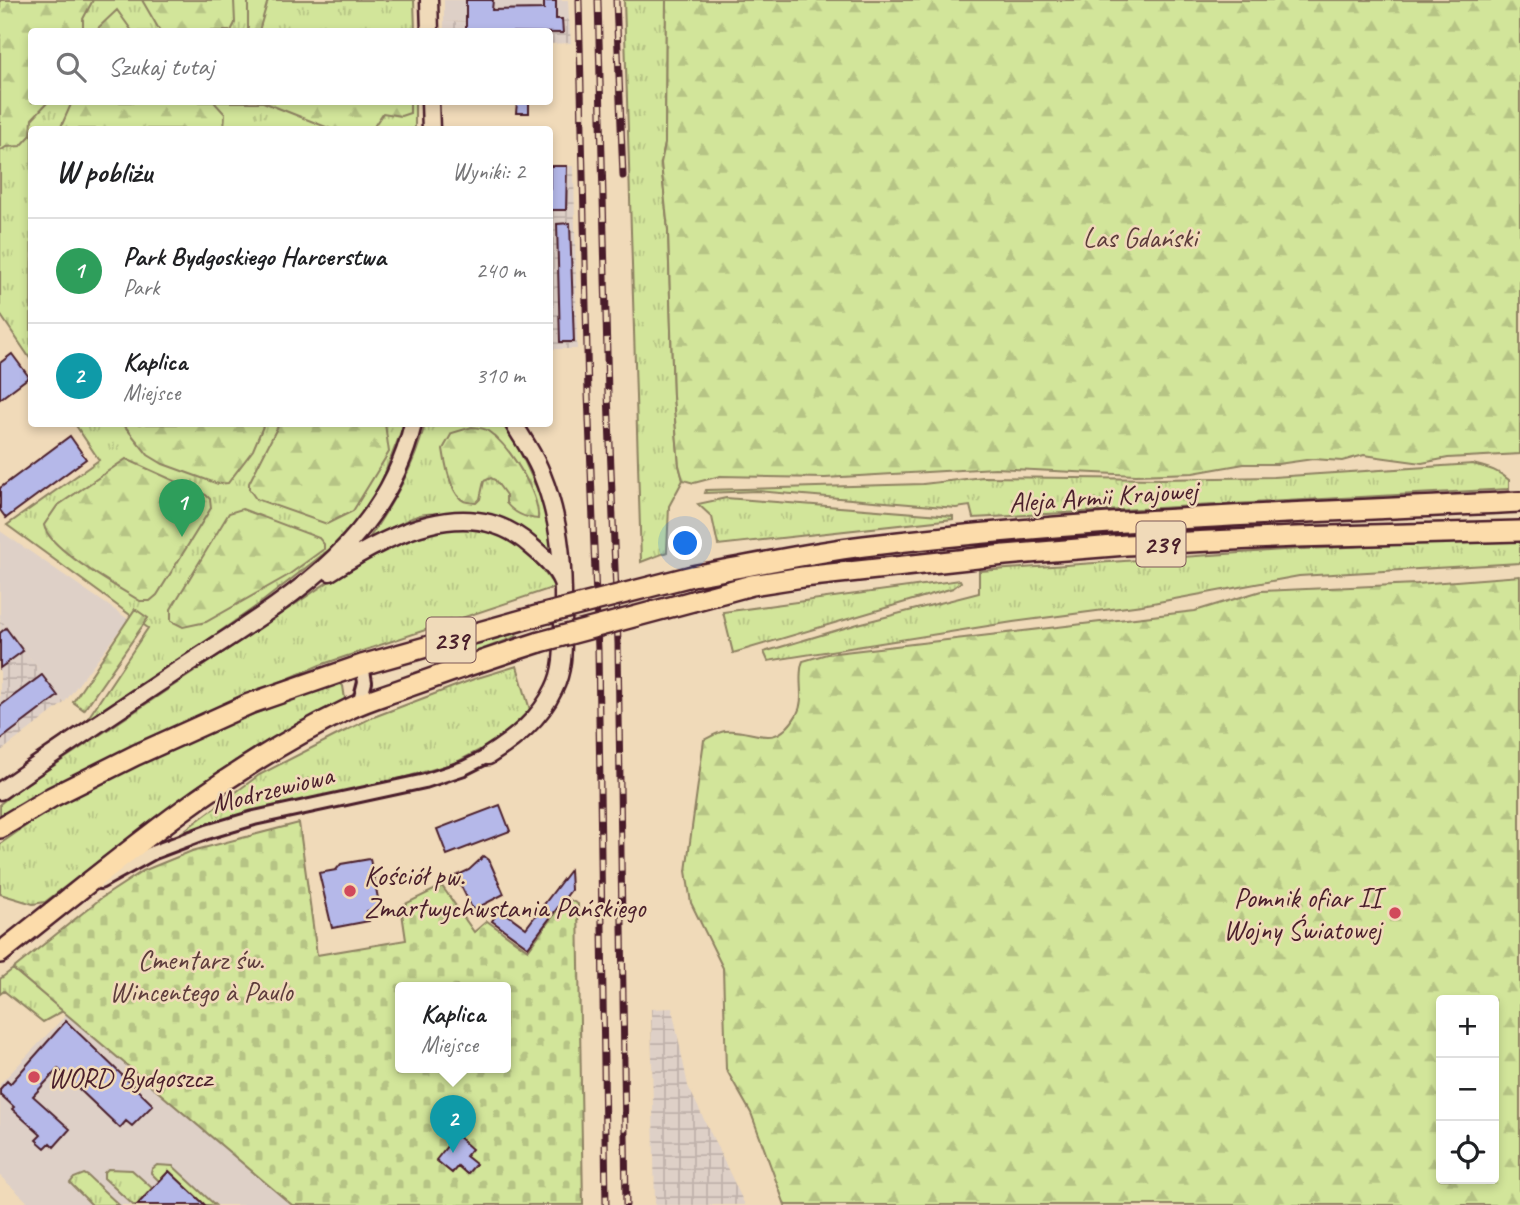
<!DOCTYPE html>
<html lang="pl">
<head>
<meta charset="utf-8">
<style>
	:root { --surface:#fff; --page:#f6f6f6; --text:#202124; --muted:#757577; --line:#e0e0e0; --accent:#ea580c }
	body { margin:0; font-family:Caveat,sans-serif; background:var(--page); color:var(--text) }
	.controls { position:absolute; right:21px; bottom:21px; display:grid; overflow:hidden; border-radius:7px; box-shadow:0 4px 10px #0003 }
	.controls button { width:63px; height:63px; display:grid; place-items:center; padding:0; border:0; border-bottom:2px solid var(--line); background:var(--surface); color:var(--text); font:35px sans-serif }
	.you { position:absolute; left:686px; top:544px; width:24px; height:24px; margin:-18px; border:5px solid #fff; border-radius:50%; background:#1a73e8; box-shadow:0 0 0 10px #1a73e833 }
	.badge { display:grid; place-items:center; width:46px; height:46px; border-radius:50%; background:var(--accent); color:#fff; font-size:23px; font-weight:700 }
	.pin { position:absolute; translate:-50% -58px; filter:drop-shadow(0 2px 4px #0008) }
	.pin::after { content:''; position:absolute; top:37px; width:24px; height:21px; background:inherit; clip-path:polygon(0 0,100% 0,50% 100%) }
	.popup { position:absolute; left:395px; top:982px; width:116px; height:91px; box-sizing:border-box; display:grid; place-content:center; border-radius:7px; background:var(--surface); filter:drop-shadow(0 2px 5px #0005); font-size:23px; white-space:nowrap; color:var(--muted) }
	.popup b { font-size:26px; color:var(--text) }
	.popup::after { content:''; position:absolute; left:50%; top:100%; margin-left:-14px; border:14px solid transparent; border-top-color:var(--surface) }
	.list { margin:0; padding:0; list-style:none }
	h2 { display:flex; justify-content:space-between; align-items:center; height:91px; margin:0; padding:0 28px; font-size:30px }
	h2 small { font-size:23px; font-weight:400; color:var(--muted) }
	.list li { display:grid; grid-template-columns:46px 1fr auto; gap:21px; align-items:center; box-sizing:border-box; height:105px; padding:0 28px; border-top:2px solid var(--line) }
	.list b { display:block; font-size:26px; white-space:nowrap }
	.list p { margin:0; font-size:23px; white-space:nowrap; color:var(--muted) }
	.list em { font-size:23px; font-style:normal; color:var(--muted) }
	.icon { flex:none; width:38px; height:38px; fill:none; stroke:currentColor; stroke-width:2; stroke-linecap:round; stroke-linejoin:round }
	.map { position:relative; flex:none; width:1520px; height:1205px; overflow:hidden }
	.search { position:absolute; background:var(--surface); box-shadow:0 4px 10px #0003; left:28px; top:28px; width:525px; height:77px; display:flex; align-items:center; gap:18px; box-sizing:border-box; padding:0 24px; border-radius:7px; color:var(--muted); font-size:26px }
	.panel { position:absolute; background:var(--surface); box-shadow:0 4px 10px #0003; left:28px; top:126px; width:525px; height:301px; border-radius:7px }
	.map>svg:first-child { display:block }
</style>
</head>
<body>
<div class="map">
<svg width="1520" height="1205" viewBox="0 0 1520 1205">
	<defs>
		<pattern id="industrial-grid" width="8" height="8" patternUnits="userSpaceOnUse" patternTransform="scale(1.75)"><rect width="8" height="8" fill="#ded0c7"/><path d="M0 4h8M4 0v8" fill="none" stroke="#c0b2ab"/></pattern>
		<pattern id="grass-tufts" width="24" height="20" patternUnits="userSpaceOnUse" patternTransform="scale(1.75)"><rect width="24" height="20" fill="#d2e59a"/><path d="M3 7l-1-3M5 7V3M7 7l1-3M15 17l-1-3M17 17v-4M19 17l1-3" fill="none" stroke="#b6c485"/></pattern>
		<pattern id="forest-firs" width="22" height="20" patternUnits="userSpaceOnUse" patternTransform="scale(1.75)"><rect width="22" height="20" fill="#d2e59a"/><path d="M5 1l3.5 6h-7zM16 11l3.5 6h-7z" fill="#b6c485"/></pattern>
		<pattern id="cemetery-stones" width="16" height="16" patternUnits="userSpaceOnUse" patternTransform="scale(1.75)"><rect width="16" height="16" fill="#d2e59a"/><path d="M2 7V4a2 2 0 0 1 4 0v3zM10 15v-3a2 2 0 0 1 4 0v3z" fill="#b6c485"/></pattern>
	</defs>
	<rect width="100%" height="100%" fill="#f0dab9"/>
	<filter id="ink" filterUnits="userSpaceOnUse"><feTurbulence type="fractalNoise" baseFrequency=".0143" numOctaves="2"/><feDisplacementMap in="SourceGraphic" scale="14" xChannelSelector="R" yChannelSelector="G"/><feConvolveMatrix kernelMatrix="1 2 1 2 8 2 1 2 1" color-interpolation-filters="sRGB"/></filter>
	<g filter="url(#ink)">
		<!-- built -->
		<path fill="#ded0c7" d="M444 0H568L569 19 444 22Z
			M0 531 128 619 64 703 0 618Z
			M67 1014 292 1205H31L0 1176V1084Z"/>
		<!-- industrial -->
		<path fill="url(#industrial-grid)" d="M569 19 571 43 550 44V32L444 31V22Z
			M550 166H574L577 349H550Z
			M0 618 64 703 0 752Z
			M672 1008 688 1086 745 1205H655L651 1009Z"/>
		<!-- grass -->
		<path fill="url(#grass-tufts)" stroke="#8e8262" stroke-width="2" d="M0 0H414L415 31 32 32V102H415V129L32 130 31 360 0 314Z
			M624 0H666L665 144 661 163 668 230 673 396 679 465 683 480 669 506 667 552 641 562Z
			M75 424H404L377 493 367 509 330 549 258 605 92 720 88 718 148 628 7 525 99 460Z
			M425 424H507L544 503 554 559C519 526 495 507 444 513 436 514 425 513 417 516 401 522 384 532 368 540 393 502 414 468 425 424Z
			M1473 464C1488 468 1498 470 1509 480V489L973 518 970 506 956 508 757 491 705 493 706 490 923 484 983 477 1162 479 1273 477Z
			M726 498 953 516V519L718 545 712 517 698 504Z
			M465 525C474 527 484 528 493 531 519 540 540 565 555 587L320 665 168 730 62 782 0 820V804L16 791 382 546 435 528Z
			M1520 539V563L1299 576 1142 605 1013 622 768 661 764 652 858 624 979 593V571L1283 550Z
			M960 580 961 582 953 588 733 653 723 612Z
			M513 633 518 636 451 661 443 657V652L446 650Z
			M517 666 530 710 497 741 455 763 392 781 227 819 174 838 259 775 339 734 371 718 474 679Z
			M339 682 343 686 345 699 340 704 255 748 198 786 45 902 33 904 0 894V844L70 795 222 726Z
			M13 969 63 1011 43 1022 4 991 0 994V979Z
			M157 1165 173 1166 215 1205H205L169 1171 159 1181 151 1173 152 1169Z
			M108 1169 132 1170 152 1188 137 1205H133L104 1178V1173Z
			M84 1174 88 1176 119 1205H92L70 1183 74 1178Z"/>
		<!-- forest -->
		<path fill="url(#forest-firs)" stroke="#8e8262" stroke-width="2" fill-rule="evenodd" d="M0 0H93L83 19V31L32 32V102H48L32 119 31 135 21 146 6 147 0 151Z
			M142 0H234L235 23 231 31H160Z
			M248 0H268L259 31H248Z
			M666 0H1520V454L1448 458 1422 463 1364 455 1342 461 1313 459 1278 464H1244L1193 473 1136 475 995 468 825 478 720 476 694 483 683 480 679 465 673 396 668 230 661 163 665 144Z
			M117 10 132 31H98L99 27Z
			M72 102H214L225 114 224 129H60Z
			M263 102H410V113L401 116 383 113 375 125 376 129H331Z
			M123 424H264L253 450 228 483 218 484 163 464 148 455Z
			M279 424H385L389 452 353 511 327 524 256 499 249 489V483Z
			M472 427C478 428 484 428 488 431 509 445 540 494 538 519 525 518 514 513 506 503V495L495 480 491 478 484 481 480 499 476 503C475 503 465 502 464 501 451 495 445 462 443 449L452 433Z
			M126 459 206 495 210 499 211 508 157 595 150 601H140C118 587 48 549 44 525L57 506Z
			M242 509 319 538 324 544V549L287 576 206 622 183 627 171 621V609L229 513Z
			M1520 576V1205H785L751 1113 726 1069 723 968 691 903 686 871 704 740C710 737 718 732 725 731 753 727 774 754 797 714 806 698 796 677 803 661L827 654 1195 611 1261 591 1417 584ZM1441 1000H1494V1179H1441Z
			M135 609 148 618 84 710 73 702Z"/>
		<!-- cemetery -->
		<path fill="url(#cemetery-stones)" stroke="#8e8262" stroke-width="2" fill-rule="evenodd" d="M299 823 317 955 406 940 401 906 442 886 474 932 487 921 528 950 566 898 578 904 583 1205H292L13 969 100 899 143 871 192 851ZM400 987H505V1067H400Z"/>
		<!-- building -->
		<path fill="#b5b8e9" stroke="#4a1f2b" stroke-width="2" d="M466 0H493L492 10 544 9V1H556V19H562L563 33 466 32Z
			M517 102H529V113H516Z
			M550 166H567L566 210H550Z
			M570 223 574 342H560L557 224Z
			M12 354 29 377 0 399V363Z
			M70 436 86 459 6 518 0 510V488Z
			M6 628 23 651 0 668V633Z
			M42 675 58 696 0 740V706Z
			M500 805 510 831 447 855 437 829Z
			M484 856 489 860 504 894 473 910 456 876 469 870Z
			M370 859 380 908 367 911 369 921 332 928 319 873 336 870 341 864Z
			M570 870 571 890 528 947 492 921 500 909 526 928Z
			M66 1021 153 1105 132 1126 126 1121 120 1128 58 1069 33 1096 70 1129 54 1147 50 1143 45 1148 36 1140 41 1135 12 1109 14 1107 0 1094V1089L7 1081 10 1084Z
			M456 1135 472 1149 466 1156 476 1164 467 1174 458 1166 452 1173 436 1160Z
			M169 1171 205 1205H137Z"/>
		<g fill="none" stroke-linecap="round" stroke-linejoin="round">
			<!-- minor casing -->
			<g stroke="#4a1f2b" stroke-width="18">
				<path id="minor" d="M359 705 365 682 362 665
					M100 882 154 852 207 832 254 818 425 781 464 768 488 756"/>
			</g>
			<!-- tertiary casing -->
			<g stroke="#4a1f2b" stroke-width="21">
				<path id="tertiary" d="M429 0 430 32
					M430 102 431 130
					M330 572C387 535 470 491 531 546 544 557 556 567 562 582
					M488 756C515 739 540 719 554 689 564 669 563 648 563 627 564 575 562 524 542 475 536 457 523 440 514 424
					M0 791C58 750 117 711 177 671 277 605 383 550 413 424"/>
			</g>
			<!-- primary casing -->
			<g stroke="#4a1f2b" stroke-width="24">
				<path id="primary" d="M692 576C749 566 807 553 864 546 1082 519 1301 513 1520 502
					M693 601 752 585 803 577 1005 555 1126 545 1296 537 1520 531
					M0 828 52 797 136 755 249 704 362 665 540 615
					M0 953C114 864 217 772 349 709 365 701 382 696 399 690 446 673 493 657 540 642"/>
			</g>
			<!-- minor -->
			<use href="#minor" stroke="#f0dab9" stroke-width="12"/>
			<!-- tertiary -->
			<use href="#tertiary" stroke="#f0dab9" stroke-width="16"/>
			<!-- primary -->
			<use href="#primary" stroke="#fcdcab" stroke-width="19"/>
			<!-- rail casing -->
			<g stroke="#4a1f2b" stroke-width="7">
				<path id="rail" d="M579 0 588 394 598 649 606 1205
					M598 0 608 394 618 643 626 1205
					M616 0 623 176"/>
			</g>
			<!-- rail -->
			<use href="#rail" stroke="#f0dab9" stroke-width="4.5" stroke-dasharray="13" stroke-linecap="butt"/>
			<!-- primary-bridge casing -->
			<g stroke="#4a1f2b" stroke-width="24" stroke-linecap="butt">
				<path id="primary-bridge" d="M540 615 692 576
					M540 642 693 601"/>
			</g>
			<!-- primary-bridge -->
			<use href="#primary-bridge" stroke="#fcdcab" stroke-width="19"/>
		</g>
	</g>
	<!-- markers -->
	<g fill="#d1495b" stroke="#f0dab9" stroke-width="2.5">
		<circle cx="350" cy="891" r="7"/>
		<circle cx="1395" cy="913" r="7"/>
		<circle cx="34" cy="1077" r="7"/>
	</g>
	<g text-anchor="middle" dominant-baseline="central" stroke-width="5" stroke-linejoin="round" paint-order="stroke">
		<!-- shield labels -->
		<g fill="#f0dab9" stroke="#7c5756" stroke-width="2">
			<rect x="1136.5" y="521.5" width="49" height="45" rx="5"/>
			<rect x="426.5" y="617.5" width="49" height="45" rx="5"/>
		</g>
		<g font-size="26" font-weight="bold" fill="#4a1f2b">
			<text x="1161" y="544">239</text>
			<text x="451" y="640">239</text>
		</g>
		<!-- park labels -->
		<g font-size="28" fill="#5e3d3c" stroke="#f0dab9">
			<text x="1140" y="237">Las Gdański</text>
			<text x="201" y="959">Cmentarz św.<tspan x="201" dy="32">Wincentego à Paulo</tspan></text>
		</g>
		<!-- street labels -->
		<g font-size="28" fill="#4a1f2b" stroke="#f0dab9">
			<text transform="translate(1103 496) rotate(-4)">Aleja Armii Krajowej</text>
			<text transform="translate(272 789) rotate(-14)">Modrzewiowa</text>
		</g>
		<!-- poi labels -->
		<g font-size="28" fill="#4a1f2b" stroke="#f0dab9" text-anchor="start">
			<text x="364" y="875">Kościół pw.<tspan x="364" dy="32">Zmartwychwstania Pańskiego</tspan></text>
			<text x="1381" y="897" text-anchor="end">Pomnik ofiar II<tspan x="1381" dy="32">Wojny Światowej</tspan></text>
			<text x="48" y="1077">WORD Bydgoszcz</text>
		</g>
	</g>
</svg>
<div class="controls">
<button>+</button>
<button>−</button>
<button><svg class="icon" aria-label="locate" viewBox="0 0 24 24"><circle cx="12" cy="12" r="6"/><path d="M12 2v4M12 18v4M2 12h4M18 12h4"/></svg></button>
</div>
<div class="you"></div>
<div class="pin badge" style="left:182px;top:537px;background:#2e9e5b">1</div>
<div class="pin badge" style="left:453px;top:1153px;background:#0f9aa8">2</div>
<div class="popup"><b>Kaplica</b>Miejsce</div>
<div class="search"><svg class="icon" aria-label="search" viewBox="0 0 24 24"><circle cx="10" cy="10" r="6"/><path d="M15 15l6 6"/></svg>Szukaj tutaj</div>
<section class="panel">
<h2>W pobliżu<small>Wyniki: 2</small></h2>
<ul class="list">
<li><span class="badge" style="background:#2e9e5b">1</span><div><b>Park Bydgoskiego Harcerstwa</b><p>Park</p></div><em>240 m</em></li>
<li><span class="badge" style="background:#0f9aa8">2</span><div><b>Kaplica</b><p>Miejsce</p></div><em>310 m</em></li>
</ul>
</section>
</div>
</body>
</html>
